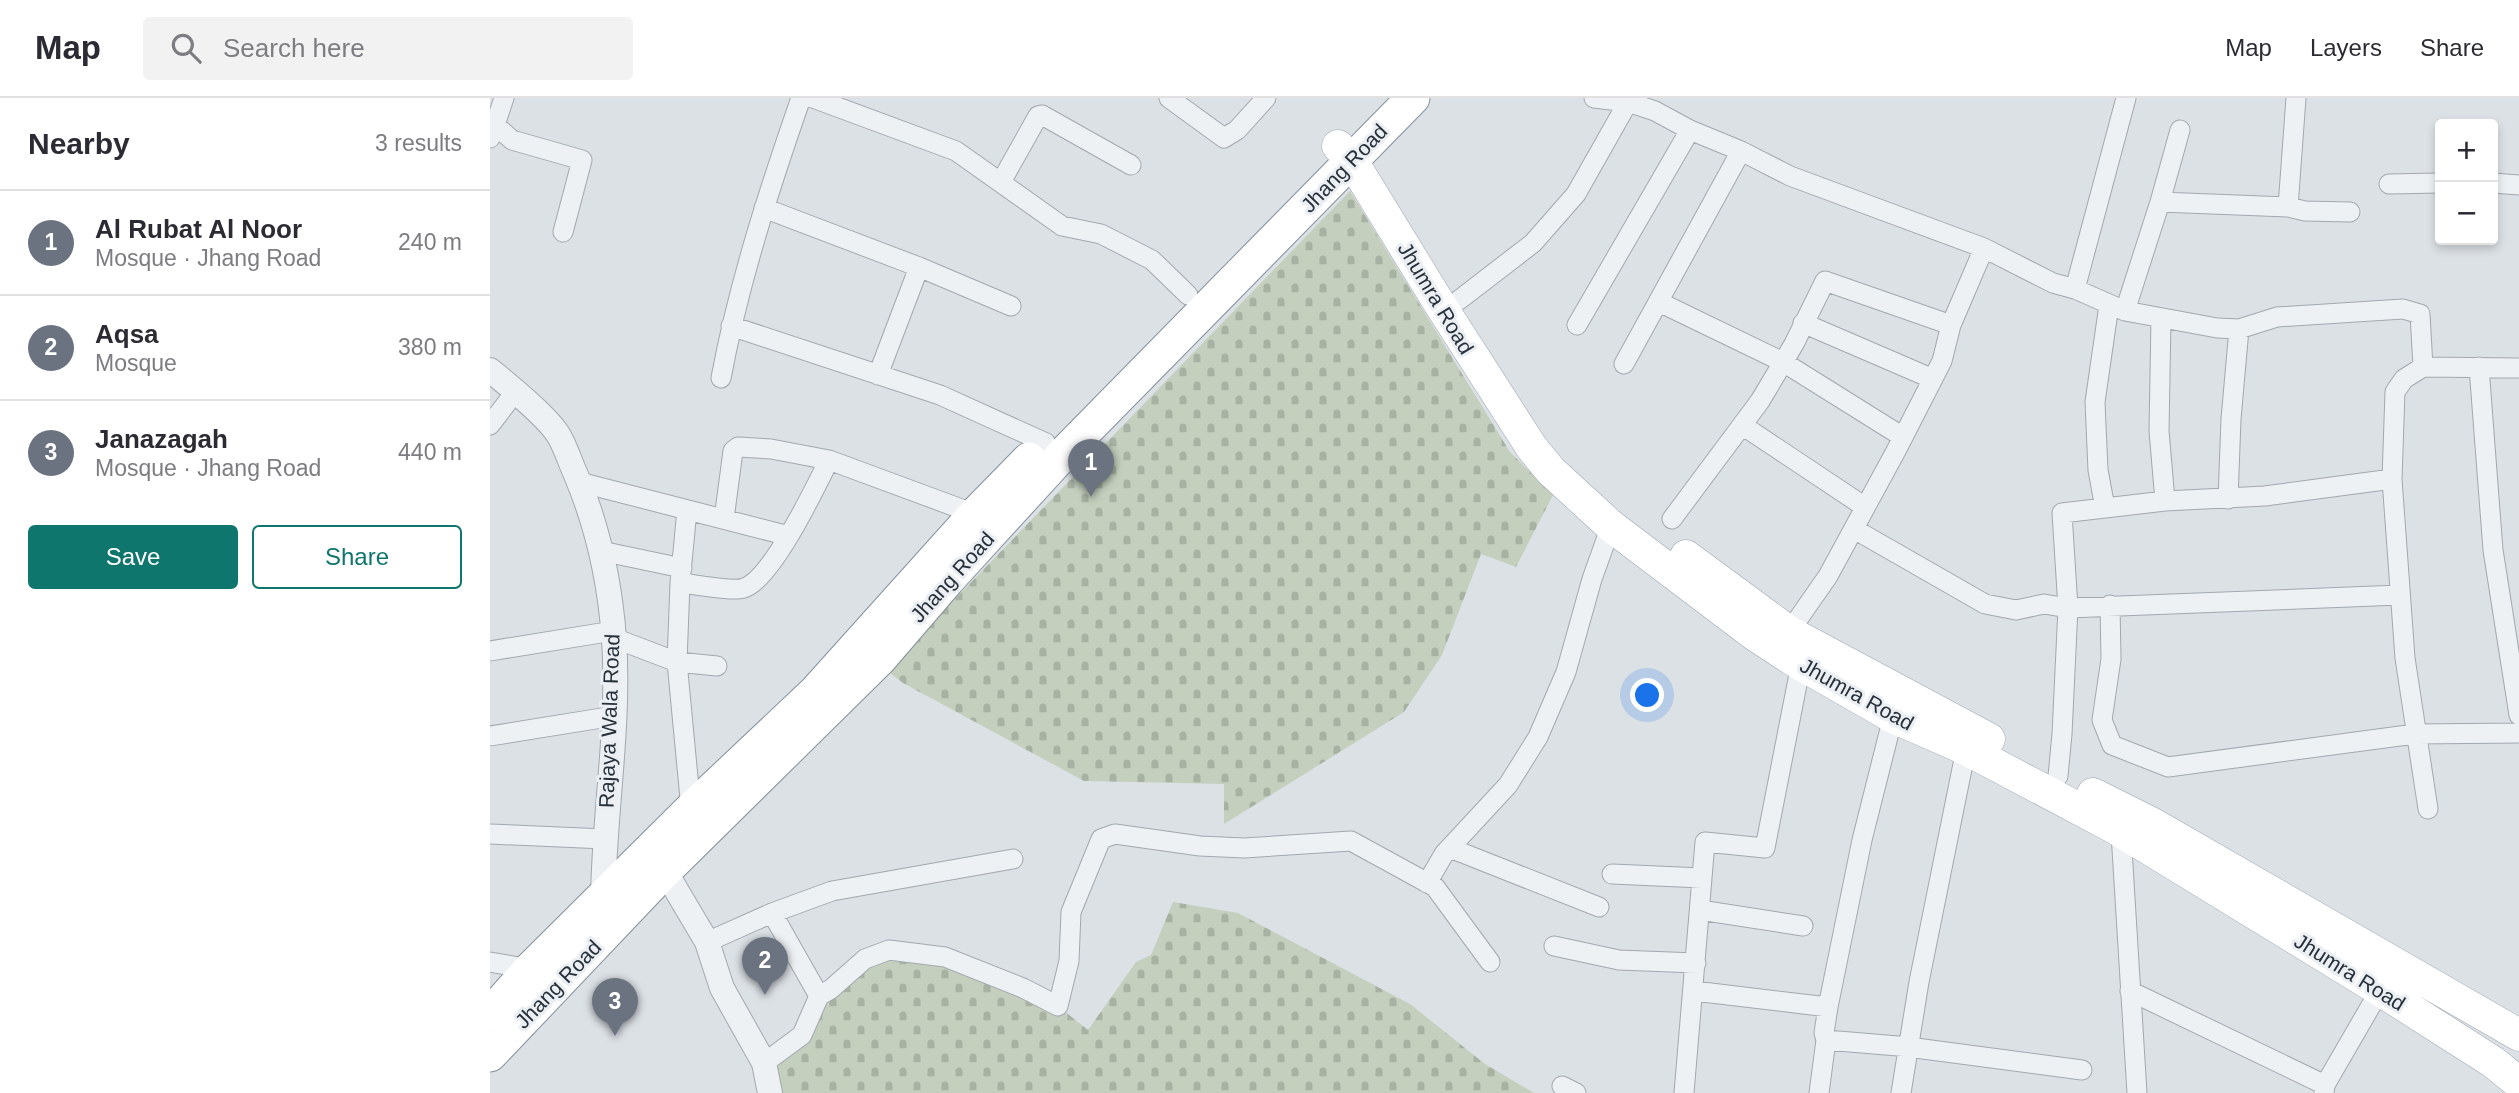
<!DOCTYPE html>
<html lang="en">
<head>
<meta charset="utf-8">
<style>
	:root { --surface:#fff; --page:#f2f2f3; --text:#2b2b33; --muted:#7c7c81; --line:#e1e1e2; --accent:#0f766e }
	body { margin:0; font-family:Helvetica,sans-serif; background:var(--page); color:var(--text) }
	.controls { position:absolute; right:21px; top:21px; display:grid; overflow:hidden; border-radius:7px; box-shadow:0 4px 10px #0003 }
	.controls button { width:63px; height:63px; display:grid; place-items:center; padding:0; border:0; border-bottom:2px solid var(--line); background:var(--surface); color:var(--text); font:35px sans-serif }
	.you { position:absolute; left:1158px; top:598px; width:24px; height:24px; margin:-18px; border:5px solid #fff; border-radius:50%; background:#1a73e8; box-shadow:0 0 0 10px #1a73e833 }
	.badge { display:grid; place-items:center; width:46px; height:46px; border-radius:50%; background:var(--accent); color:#fff; font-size:23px; font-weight:700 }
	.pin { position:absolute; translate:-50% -58px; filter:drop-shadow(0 2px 4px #0008) }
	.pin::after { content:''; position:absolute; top:37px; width:24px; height:21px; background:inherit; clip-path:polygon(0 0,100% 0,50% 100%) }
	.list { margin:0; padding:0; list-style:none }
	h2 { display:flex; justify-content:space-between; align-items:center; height:91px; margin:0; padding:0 28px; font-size:30px }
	h2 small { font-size:23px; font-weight:400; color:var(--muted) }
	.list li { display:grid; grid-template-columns:46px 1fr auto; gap:21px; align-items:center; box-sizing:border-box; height:105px; padding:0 28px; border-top:2px solid var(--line) }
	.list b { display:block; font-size:26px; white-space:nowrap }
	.list p { margin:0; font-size:23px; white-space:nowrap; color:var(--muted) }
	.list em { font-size:23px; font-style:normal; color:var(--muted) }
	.actions { display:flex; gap:14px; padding:21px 28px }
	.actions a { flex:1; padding:16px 0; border:2px solid var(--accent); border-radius:7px; text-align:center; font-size:24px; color:var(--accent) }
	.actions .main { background:var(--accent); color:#fff }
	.icon { flex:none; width:38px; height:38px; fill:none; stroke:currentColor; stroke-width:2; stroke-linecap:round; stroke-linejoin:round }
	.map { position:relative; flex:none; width:2029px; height:995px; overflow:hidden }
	header { display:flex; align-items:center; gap:42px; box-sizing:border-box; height:98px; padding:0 35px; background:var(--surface); border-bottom:2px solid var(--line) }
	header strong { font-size:33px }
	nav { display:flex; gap:38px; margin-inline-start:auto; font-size:24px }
	.search { width:490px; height:63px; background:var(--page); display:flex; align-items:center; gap:18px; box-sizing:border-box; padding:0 24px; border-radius:7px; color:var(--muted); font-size:26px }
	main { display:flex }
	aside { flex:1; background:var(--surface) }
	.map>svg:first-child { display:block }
</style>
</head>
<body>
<header>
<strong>Map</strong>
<div class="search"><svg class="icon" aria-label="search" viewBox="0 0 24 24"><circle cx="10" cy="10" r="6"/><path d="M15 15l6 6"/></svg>Search here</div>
<nav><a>Map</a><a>Layers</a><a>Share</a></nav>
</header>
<main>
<aside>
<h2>Nearby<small>3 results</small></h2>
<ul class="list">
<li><span class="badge" style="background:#6b7280">1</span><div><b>Al Rubat Al Noor</b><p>Mosque · Jhang Road</p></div><em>240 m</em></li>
<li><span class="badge" style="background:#6b7280">2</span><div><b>Aqsa</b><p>Mosque</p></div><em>380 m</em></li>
<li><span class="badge" style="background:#6b7280">3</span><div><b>Janazagah</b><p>Mosque · Jhang Road</p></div><em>440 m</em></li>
</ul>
<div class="actions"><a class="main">Save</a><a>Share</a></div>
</aside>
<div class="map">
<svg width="2029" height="995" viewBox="0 0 2029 995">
	<defs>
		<pattern id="cemetery-stones" width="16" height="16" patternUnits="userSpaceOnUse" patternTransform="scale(1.75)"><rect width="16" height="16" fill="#c4cfbd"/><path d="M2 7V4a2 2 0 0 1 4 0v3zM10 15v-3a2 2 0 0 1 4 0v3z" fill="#a8b2a3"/></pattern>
	</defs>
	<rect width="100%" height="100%" fill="#dce1e6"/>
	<!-- cemetery -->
	<path fill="url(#cemetery-stones)" d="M860 93 1020 354 1063 397 1026 469 991 456 952 557 914 614 734 726V686L594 683 413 585 396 572Z
		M683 804 748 815 920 906 995 966 1044 995H278L274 965 312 937 329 898 375 861 429 854 568 908 598 932 646 864 661 857Z"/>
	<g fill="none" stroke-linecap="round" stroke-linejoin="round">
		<!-- minor casing -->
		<g stroke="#a2a8af" stroke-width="21">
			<path id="minor" d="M323 0 466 53 572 128 611 136 662 162 698 197
				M679 0 734 40 747 32 776 0
				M1104 0 1138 4 1165 13 1200 32 1251 53 1300 78 1494 150 1563 185 1585 191 1635 213 1727 230 1749 231 1787 219 1913 211 1930 216 1933 269 1914 281 1905 294 1902 381 1915 560 1938 711
				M5 27 14 0
				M0 40 5 27 22 42 92 62 73 134
				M511 84 548 18 552 17 641 67
				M2003 85 2029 87
				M1899 86 1950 85
				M1670 104 1798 109 1815 113 1860 114
				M1798 109 1806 0
				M274 110 429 169 521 208
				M1585 191 1636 0
				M969 202 1043 145 1086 96 1138 4
				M1169 204 1293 264 1413 339
				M1635 213 1670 104 1690 32
				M1671 220 1669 333 1675 403
				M1313 225 1443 281
				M1087 227 1200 32
				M241 228 450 297 556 345
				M1134 266 1251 53
				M1933 269 2029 270
				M1989 269 2003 452 2029 617
				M388 277 429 169
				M231 280C249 184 279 92 311 0
				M0 327 26 293
				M1252 327 1375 409
				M89 384 299 438
				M1738 401 1741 321 1749 231
				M1615 410 1608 372 1605 304 1619 207
				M197 412 190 485 187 564 201 711
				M234 421 243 353 248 349 281 351 339 362 485 416
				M1182 421 1270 303 1304 246 1335 183 1461 227
				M1364 431 1495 506 1526 512 1554 506 1578 510 1910 497
				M111 453 192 470
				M190 485C203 486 244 494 254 490 282 481 325 390 339 362
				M1620 507 1621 561 1612 622 1622 647 1678 669 1925 636 2029 635
				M1299 534 1338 478 1407 351 1452 263 1461 227 1494 150
				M124 540 187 564 227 568
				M0 553 123 533
				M0 638 124 618
				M1568 678 1572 636 1578 510 1572 415 1675 403 1775 398 1902 381
				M1635 728 1631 735 1647 995
				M0 736 115 741
				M960 750 1109 809
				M1122 776 1212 780
				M937 785 954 756 1018 687 1048 639 1076 574 1102 481 1121 428
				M1210 812 1313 828
				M282 815 329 898
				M217 844 282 815 342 793 523 761
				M1064 848 1129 862 1206 865
				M0 864 40 871
				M1204 893 1338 909
				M1640 893 1835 987
				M1336 942 1420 949
				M1418 949 1592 972
				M274 965 312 937 329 898 341 891 375 861 399 852 455 859 533 890 568 908 579 863 581 814 611 741 625 736 710 748 754 750 861 743 945 789 1000 864
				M1072 988 1086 995
				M1194 995 1215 744 1275 750 1311 566
				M1329 995 1336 942 1334 935 1338 909 1372 742 1403 619
				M1411 995 1429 884 1476 651
				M1834 995 1835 987 1890 892"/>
		</g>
		<!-- tertiary casing -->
		<g stroke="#a2a8af" stroke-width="26">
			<path id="tertiary" d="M0 272C18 287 58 319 69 338 76 350 80 364 86 377 108 429 120 485 124 541 130 627 114 715 113 801
				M175 773 217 844 232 890 274 965 280 995"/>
		</g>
		<!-- primary casing -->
		<g stroke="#9ca6b1" stroke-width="33">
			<path id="primary" d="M848 48 862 63 949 205 1042 350 1061 373 1121 428 1265 537 1300 560 1403 619 1476 651 1627 731 1890 892 2003 964 2029 985
				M1196 458 1299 534 1499 641
				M1603 696 1663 726 2029 937"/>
		</g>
		<!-- trunk casing -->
		<g stroke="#84909b" stroke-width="35">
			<path id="trunk" d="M0 916 40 871 201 711 325 594 485 416 539 361
				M0 957 175 773 390 561 458 482 575 354 923 0"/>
		</g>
		<!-- minor -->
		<use href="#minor" stroke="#eef1f4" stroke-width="19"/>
		<!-- tertiary -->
		<use href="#tertiary" stroke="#eef1f4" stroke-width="24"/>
		<!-- primary -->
		<use href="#primary" stroke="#fff" stroke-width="32"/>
		<!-- trunk -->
		<use href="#trunk" stroke="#fff" stroke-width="33"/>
	</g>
	<g text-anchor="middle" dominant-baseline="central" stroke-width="6" stroke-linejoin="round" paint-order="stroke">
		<!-- street labels -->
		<g font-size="21" fill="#26303b" stroke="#ebeff3">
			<text transform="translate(854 70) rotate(-46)">Jhang Road</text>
			<text transform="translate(946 200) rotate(59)">Jhumra Road</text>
			<text transform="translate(462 479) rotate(-48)">Jhang Road</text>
			<text transform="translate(1367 596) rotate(29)">Jhumra Road</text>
			<text transform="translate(119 623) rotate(-88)">Rajaya Wala Road</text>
			<text transform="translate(1860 874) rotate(32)">Jhumra Road</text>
			<text transform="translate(68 886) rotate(-46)">Jhang Road</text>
		</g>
	</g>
</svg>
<div class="controls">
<button>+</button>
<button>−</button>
</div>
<div class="you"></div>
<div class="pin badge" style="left:601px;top:399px;background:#6b7280">1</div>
<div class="pin badge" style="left:275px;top:897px;background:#6b7280">2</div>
<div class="pin badge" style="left:125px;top:938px;background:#6b7280">3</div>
</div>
</main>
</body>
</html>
